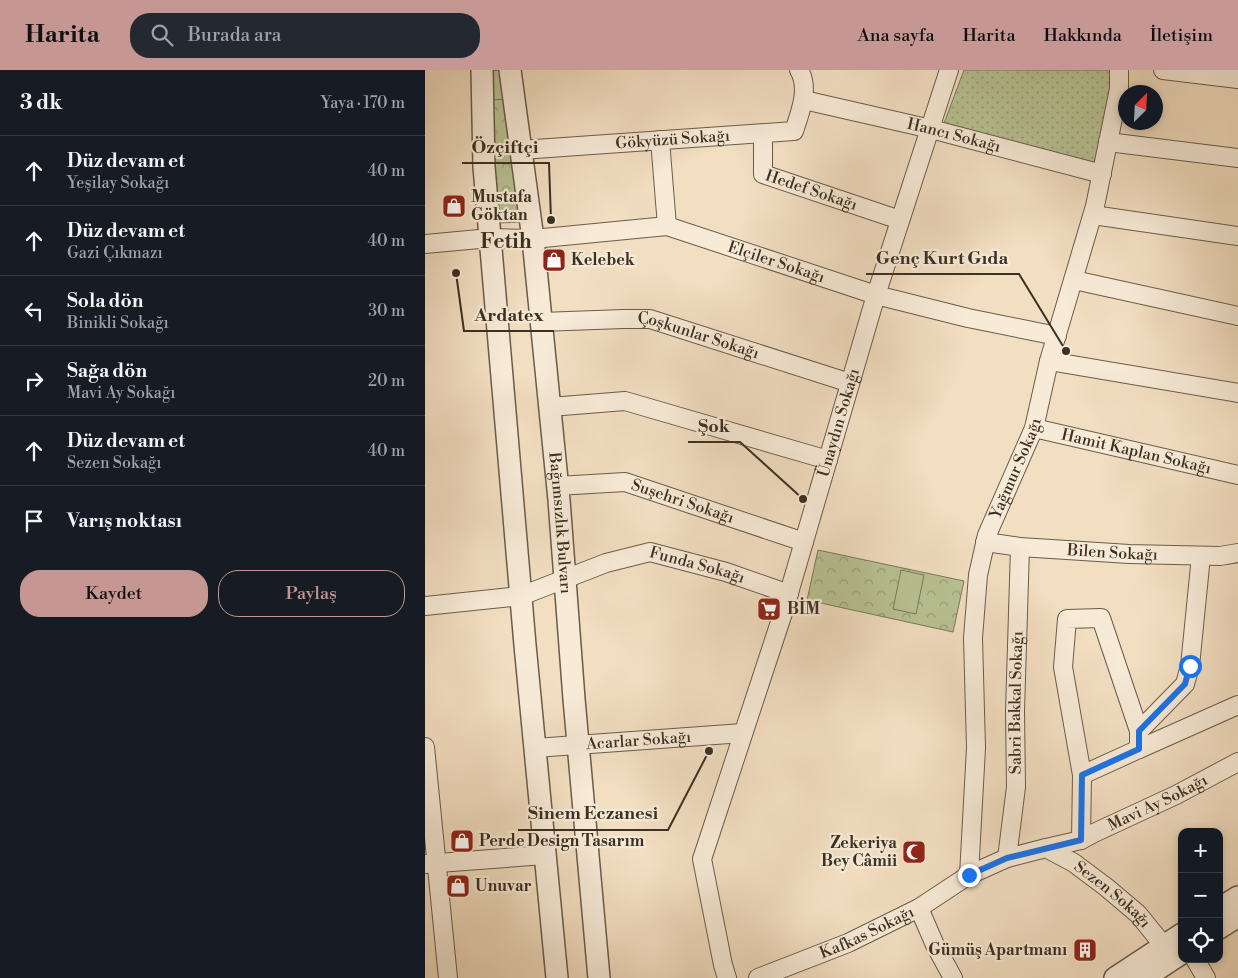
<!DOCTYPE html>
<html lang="tr">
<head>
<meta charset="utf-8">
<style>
	:root { --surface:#171b24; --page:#242831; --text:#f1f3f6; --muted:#9ea1a6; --line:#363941; --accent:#c59692 }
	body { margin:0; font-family:"Libre Bodoni",serif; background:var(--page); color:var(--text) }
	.controls { position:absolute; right:15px; bottom:15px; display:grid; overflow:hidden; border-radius:10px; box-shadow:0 2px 8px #0003 }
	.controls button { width:45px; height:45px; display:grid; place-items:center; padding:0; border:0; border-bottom:1px solid var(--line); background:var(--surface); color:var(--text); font:25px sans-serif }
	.compass { position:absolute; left:693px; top:15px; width:45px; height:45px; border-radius:50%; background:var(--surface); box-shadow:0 2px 8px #0003; rotate:24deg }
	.stop { position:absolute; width:15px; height:15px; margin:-11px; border:4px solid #1a73e8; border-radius:50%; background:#fff }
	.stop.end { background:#1a73e8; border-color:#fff; box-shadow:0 1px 5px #0008 }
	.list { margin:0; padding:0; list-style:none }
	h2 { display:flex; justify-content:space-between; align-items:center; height:65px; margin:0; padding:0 20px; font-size:21px }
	h2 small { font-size:16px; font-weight:400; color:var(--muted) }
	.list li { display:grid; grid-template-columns:32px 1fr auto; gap:15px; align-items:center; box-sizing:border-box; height:70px; padding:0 20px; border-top:1px solid var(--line) }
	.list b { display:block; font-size:19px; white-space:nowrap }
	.list p { margin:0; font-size:16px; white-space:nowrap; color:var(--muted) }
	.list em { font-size:16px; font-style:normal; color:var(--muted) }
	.actions { display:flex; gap:10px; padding:15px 20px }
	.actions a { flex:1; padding:11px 0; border:1px solid var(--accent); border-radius:20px; text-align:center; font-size:18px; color:var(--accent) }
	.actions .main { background:var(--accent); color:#111 }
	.icon { flex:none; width:28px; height:28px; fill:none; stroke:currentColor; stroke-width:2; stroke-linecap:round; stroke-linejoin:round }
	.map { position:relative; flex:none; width:813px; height:908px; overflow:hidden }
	header { display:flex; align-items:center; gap:30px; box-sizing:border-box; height:70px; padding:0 25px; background:var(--accent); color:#111 }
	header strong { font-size:24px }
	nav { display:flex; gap:28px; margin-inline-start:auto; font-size:18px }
	.search { width:350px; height:45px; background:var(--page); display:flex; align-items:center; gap:12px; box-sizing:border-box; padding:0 18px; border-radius:20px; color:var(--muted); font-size:19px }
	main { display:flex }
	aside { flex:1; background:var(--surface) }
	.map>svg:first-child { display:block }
</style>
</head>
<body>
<header>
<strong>Harita</strong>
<div class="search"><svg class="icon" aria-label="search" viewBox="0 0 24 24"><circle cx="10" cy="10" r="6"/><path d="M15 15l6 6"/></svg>Burada ara</div>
<nav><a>Ana sayfa</a><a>Harita</a><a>Hakkında</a><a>İletişim</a></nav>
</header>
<main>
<aside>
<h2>3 dk<small>Yaya · 170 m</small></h2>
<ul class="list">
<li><svg class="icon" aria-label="ahead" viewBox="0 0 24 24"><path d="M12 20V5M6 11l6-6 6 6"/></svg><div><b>Düz devam et</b><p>Yeşilay Sokağı</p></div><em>40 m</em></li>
<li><svg class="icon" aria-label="ahead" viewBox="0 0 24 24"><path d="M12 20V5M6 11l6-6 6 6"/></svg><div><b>Düz devam et</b><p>Gazi Çıkmazı</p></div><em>40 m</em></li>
<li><svg class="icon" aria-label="left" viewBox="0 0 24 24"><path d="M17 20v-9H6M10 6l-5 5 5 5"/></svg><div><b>Sola dön</b><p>Binikli Sokağı</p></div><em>30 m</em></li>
<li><svg class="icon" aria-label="right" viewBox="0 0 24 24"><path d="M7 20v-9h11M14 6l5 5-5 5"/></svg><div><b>Sağa dön</b><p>Mavi Ay Sokağı</p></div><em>20 m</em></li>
<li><svg class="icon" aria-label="ahead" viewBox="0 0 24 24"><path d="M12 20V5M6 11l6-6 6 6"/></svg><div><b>Düz devam et</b><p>Sezen Sokağı</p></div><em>40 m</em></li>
<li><svg class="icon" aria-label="arrive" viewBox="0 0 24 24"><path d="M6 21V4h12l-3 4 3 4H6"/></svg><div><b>Varış noktası</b></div></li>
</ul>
<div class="actions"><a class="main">Kaydet</a><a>Paylaş</a></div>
</aside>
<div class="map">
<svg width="813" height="908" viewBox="0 0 813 908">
	<defs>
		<pattern id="grass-dots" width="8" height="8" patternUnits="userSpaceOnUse" patternTransform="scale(1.25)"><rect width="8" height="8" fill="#b8c294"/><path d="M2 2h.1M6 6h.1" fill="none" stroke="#979e78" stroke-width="1.8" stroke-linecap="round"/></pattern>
		<pattern id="forest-crowns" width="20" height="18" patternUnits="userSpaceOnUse" patternTransform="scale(1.25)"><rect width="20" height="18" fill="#b8c294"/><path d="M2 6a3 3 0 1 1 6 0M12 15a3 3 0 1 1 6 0" fill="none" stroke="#979e78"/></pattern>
	</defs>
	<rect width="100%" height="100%" fill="#f2dec1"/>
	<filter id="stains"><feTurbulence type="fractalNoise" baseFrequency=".004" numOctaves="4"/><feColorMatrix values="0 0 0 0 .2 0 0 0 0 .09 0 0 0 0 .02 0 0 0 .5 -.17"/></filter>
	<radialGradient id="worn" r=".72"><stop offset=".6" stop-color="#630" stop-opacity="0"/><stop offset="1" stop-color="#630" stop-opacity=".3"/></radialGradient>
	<!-- grass -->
	<path fill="url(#grass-dots)" stroke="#7a795c" d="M539 0H686L687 9 675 97 518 56Z"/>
	<!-- forest -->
	<path fill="url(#forest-crowns)" stroke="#7a795c" d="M62 0H81L97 152 73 153Z
		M393 480 539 511 528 562 382 530Z"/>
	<!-- pitch -->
	<path fill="#b8c294" stroke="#7a795c" d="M79 0 82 29 66 30 63 1Z
		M476 500 499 505 491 544 468 539Z"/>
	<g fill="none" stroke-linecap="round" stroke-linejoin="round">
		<!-- minor casing -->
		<g stroke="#6a5c4a" stroke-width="20">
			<g id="minor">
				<path d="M738 0 813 9"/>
				<path id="s1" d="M379 30 506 59 677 104"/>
				<path id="s2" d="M338 64V104L475 150"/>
				<path d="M235 70 242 156"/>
				<path d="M683 72 813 88"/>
				<path id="s3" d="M96 80 369 61C375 43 385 18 374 0"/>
				<path d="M668 145 813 166"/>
				<path id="s4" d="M0 174 65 168 108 169 242 156 451 225 543 248 632 266"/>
				<path d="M649 210 813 246"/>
				<path id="s5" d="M116 252 198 249H225L425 313"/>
				<path d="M624 291 813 323"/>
				<path d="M125 337 200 331 403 390"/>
				<path id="s6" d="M609 358 813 405"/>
				<path id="s7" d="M132 416 200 412 379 472"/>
				<path id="s8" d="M560 472 595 477 704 484 795 486 813 483"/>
				<path id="s9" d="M0 536 96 526 181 493 225 482 301 502 364 524"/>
				<path d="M714 661 760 614 765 596 776 486"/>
				<path d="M0 677 23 908"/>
				<path id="s10" d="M110 678 318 663"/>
				<path d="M714 679 813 635"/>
				<path d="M656 770 657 705 638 597 642 549 676 548 714 661V679L657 705"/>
				<path id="s11" d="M621 778 656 770 669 763 751 725 813 692"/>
				<path id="s12" d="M582 788 591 717 590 641 595 477"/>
				<path d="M0 794 120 785"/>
				<path id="s13" d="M544 805 551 678 548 568 553 505 562 465 609 358 624 291 670 136 694 19V0"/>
				<path d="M494 838 510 875 528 908"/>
				<path d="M770 889 781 908"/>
				<path id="s14" d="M302 908 298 895 277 789 359 540 451 225 524 0"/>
				<path id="s15" d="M333 908 423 873 494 838 544 805 582 788 621 778 649 793 681 817 713 844 739 876"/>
			</g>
		</g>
		<!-- tertiary casing -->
		<g stroke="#6a5c4a" stroke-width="24">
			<g id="tertiary">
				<path d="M57 0 59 97 100 575 132 908"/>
				<path id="s16" d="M85 0 108 169 134 430 149 629 174 908"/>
				<path d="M794 839 813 827"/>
				<path d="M794 858 813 846"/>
				<path d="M690 908 757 864"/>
				<path d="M719 908 757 883"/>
			</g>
		</g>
		<!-- minor -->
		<use href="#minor" stroke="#f7ead7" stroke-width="18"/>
		<!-- tertiary -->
		<use href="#tertiary" stroke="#f7ead7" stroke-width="21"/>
	</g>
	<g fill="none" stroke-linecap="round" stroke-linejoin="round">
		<!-- route -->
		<path stroke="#1a73e8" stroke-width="6" d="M544 805 582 788 656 770 657 705 714 679V661L760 614 765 596"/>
	</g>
	<!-- icons -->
	<defs>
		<g id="shop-square" transform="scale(1.25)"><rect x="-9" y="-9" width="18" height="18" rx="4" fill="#8f2418" stroke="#f7ead7"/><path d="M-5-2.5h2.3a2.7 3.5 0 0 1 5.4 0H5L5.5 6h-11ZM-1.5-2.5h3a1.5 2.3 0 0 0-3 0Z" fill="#fff"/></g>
		<g id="supermarket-square" transform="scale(1.25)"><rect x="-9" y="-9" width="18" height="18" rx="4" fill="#8f2418" stroke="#f7ead7"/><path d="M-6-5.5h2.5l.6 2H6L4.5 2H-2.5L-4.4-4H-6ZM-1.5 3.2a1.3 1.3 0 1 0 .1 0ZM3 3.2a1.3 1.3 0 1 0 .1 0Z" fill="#fff"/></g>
		<g id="mosque-square" transform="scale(1.25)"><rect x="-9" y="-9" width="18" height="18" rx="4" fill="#8f2418" stroke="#f7ead7"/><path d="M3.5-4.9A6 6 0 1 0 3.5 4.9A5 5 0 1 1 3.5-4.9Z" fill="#fff"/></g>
		<g id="building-square" transform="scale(1.25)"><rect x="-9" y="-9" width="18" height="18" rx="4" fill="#8f2418" stroke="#f7ead7"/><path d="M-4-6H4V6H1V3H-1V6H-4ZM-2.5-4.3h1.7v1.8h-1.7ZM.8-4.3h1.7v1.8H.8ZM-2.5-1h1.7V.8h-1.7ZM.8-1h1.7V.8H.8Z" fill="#fff"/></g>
	</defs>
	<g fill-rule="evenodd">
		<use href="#shop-square" x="29" y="136"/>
		<use href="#shop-square" x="129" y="190"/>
		<use href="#supermarket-square" x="344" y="539"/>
		<use href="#shop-square" x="37" y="771"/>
		<use href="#mosque-square" x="489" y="782"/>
		<use href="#shop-square" x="33" y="816"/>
		<use href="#building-square" x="660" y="880"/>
	</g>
	<g text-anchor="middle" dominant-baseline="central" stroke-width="4.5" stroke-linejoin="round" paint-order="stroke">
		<!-- street labels -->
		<g font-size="16" fill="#3c3023" stroke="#f7ead7">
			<text stroke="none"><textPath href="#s1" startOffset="154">Hancı Sokağı</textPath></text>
			<text stroke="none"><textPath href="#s3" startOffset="152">Gökyüzü Sokağı</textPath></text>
			<text stroke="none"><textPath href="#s2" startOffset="91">Hedef Sokağı</textPath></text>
			<text stroke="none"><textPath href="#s4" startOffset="358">Elçiler Sokağı</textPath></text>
			<text stroke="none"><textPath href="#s5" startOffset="160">Çoşkunlar Sokağı</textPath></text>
			<text stroke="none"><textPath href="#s14" startOffset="579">Ünaydın Sokağı</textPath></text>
			<text stroke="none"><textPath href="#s6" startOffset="105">Hamit Kaplan Sokağı</textPath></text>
			<text stroke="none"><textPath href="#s13" startOffset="414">Yağmur Sokağı</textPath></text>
			<text stroke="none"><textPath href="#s7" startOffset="129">Suşehri Sokağı</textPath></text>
			<text stroke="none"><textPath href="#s16" startOffset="456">Bağımsızlık Bulvarı</textPath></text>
			<text stroke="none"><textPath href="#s8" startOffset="128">Bilen Sokağı</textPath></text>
			<text stroke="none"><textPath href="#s9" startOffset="282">Funda Sokağı</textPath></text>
			<text stroke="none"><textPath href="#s12" startOffset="156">Sabri Bakkal Sokağı</textPath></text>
			<text stroke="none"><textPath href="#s10" startOffset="104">Acarlar Sokağı</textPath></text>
			<text stroke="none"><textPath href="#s11" startOffset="121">Mavi Ay Sokağı</textPath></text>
			<text stroke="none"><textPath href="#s15" startOffset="399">Sezen Sokağı</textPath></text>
			<text stroke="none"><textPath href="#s15" startOffset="118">Kafkas Sokağı</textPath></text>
		</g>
		<!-- poi labels -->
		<g font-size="16" font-weight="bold" fill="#3c3023" stroke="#f7ead7" text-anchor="start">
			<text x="46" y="127">Mustafa<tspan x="46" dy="18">Göktan</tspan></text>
			<text x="146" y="190">Kelebek</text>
			<text x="362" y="539">BİM</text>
			<text x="54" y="771">Perde Design Tasarım</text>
			<text x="472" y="773" text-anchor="end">Zekeriya<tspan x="472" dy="18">Bey Câmii</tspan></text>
			<text x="50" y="816">Unuvar</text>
			<text x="642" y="880" text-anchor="end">Gümüş Apartmanı</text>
		</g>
		<!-- district labels -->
		<g font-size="21" font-weight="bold" fill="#3c3023" stroke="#f7ead7">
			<text x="81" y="172">Fetih</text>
		</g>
	</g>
	<!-- callouts -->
	<path fill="none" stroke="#3c3023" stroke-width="2" d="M126 150L124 93H37M641 281L594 204H441M31 203L39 261H129M378 429L315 372H263M284 681L243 760H93"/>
	<g fill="#3c3023" stroke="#f7ead7" stroke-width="2">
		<circle cx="126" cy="150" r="5"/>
		<circle cx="641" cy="281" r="5"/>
		<circle cx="31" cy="203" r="5"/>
		<circle cx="378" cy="429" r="5"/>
		<circle cx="284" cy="681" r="5"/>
	</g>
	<g font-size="18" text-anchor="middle" font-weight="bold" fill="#3c3023" stroke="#f7ead7" stroke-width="4.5" stroke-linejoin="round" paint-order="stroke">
		<text x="80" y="83">Özçiftçi</text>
		<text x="517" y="194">Genç Kurt Gıda</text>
		<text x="84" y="251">Ardatex</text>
		<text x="289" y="362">Şok</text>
		<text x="168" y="749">Sinem Eczanesi</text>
	</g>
	<rect width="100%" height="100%" filter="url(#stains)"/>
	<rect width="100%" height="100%" fill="url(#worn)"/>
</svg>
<div class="controls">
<button>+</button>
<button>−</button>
<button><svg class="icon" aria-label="locate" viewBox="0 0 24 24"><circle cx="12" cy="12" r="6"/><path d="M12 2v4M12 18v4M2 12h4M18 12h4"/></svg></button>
</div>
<svg class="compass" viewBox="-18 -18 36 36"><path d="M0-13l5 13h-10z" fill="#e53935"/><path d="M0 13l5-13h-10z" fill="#9ea1a6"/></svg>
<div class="stop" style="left:765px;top:596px"></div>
<div class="stop end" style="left:544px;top:805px"></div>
</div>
</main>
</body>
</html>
